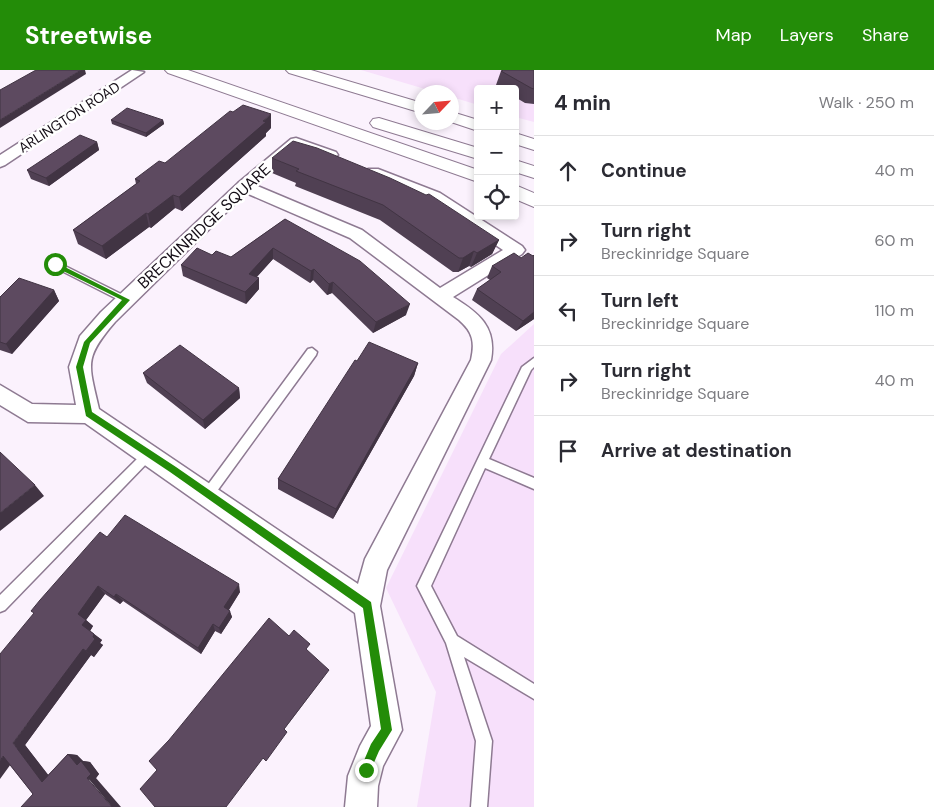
<!DOCTYPE html>
<html lang="en">
<head>
<meta charset="utf-8">
<style>
	:root { --surface:#fff; --page:#f2f2f3; --text:#2b2b33; --muted:#7c7c81; --line:#e1e1e2; --accent:#238c08 }
	body { margin:0; font-family:"DM Sans",sans-serif; background:var(--page); color:var(--text) }
	.controls { position:absolute; right:15px; top:15px; display:grid; overflow:hidden; border-radius:5px; box-shadow:0 2px 8px #0003 }
	.controls button { width:45px; height:45px; display:grid; place-items:center; padding:0; border:0; border-bottom:1px solid var(--line); background:var(--surface); color:var(--text); font:25px sans-serif }
	.compass { position:absolute; left:414px; top:15px; width:45px; height:45px; border-radius:50%; background:var(--surface); box-shadow:0 2px 8px #0003; rotate:64deg }
	.stop { position:absolute; width:15px; height:15px; margin:-11px; border:4px solid #238c08; border-radius:50%; background:#fff }
	.stop.end { background:#238c08; border-color:#fff; box-shadow:0 1px 5px #0008 }
	.list { margin:0; padding:0; list-style:none }
	h2 { display:flex; justify-content:space-between; align-items:center; height:65px; margin:0; padding:0 20px; font-size:21px }
	h2 small { font-size:16px; font-weight:400; color:var(--muted) }
	.list li { display:grid; grid-template-columns:32px 1fr auto; gap:15px; align-items:center; box-sizing:border-box; height:70px; padding:0 20px; border-top:1px solid var(--line) }
	.list b { display:block; font-size:19px; white-space:nowrap }
	.list p { margin:0; font-size:16px; white-space:nowrap; color:var(--muted) }
	.list em { font-size:16px; font-style:normal; color:var(--muted) }
	.icon { flex:none; width:28px; height:28px; fill:none; stroke:currentColor; stroke-width:2; stroke-linecap:round; stroke-linejoin:round }
	.map { position:relative; flex:none; width:534px; height:737px; overflow:hidden }
	header { display:flex; align-items:center; gap:30px; box-sizing:border-box; height:70px; padding:0 25px; background:var(--accent); color:#fff }
	header strong { font-size:24px }
	nav { display:flex; gap:28px; margin-inline-start:auto; font-size:18px }
	main { display:flex }
	aside { flex:1; background:var(--surface) }
	.map>svg:first-child { display:block }
</style>
</head>
<body>
<header>
<strong>Streetwise</strong>
<nav><a>Map</a><a>Layers</a><a>Share</a></nav>
</header>
<main>
<div class="map">
<svg width="534" height="737" viewBox="0 0 534 737">
	<rect width="100%" height="100%" fill="#fbf2fd"/>
	<!-- built -->
	<path fill="#f7e0fb" d="M361 0H534V52L515 47V19H478V35L452 27V22H435Z
		M534 254V737H417L436 622 386 518 501 284Z"/>
	<g fill="none" stroke-linecap="round" stroke-linejoin="round">
		<!-- service casing -->
		<g stroke="#8e7a92" stroke-width="3">
			<path id="service" d="M55 191 129 228 131 230 126 233 123 232 52 196 51 194Z
				M312 278 317 282 316 285 212 428 208 429 204 428 202 424 204 420 308 279Z
				M534 288V297L531 300 489 389 534 408V419L485 398 431 516 457 566 534 614V629L464 587 492 671 487 737H471L476 671 446 573 417 516 522 297Z
				M149 379 153 381 155 384 153 387 5 540 0 542V525L145 381Z"/>
		</g>
		<!-- minor casing -->
		<g stroke="#8e7a92" stroke-width="3">
			<path id="minor" d="M132 0 144 2 5 95 0 97V85Z
				M296 68 336 82 338 85 331 89 298 78 255 115 362 160 440 218 503 180 428 129 368 105 365 102 368 99H378L440 123 522 176 525 180 522 184 453 227C479 243 497 257 491 290L387 500 380 536 402 660 383 696 378 716 377 737H345L348 706 360 676 371 656 355 543 85 353 28 352 0 335V315L32 334 76 335 69 297 80 266 101 242 238 113 291 69ZM246 123 350 168 459 250C473 262 475 272 471 290L365 489 358 514 99 339C89 294 83 289 115 252Z"/>
		</g>
		<!-- motorway casing -->
		<g stroke="#8e7a92" stroke-width="2">
			<path id="motorway" d="M165 0H188L478 100V112L168 3Z
				M286 0H311L422 33V43L289 3Z
				M452 42 478 50V61L451 52Z
				M379 48 478 78V89L373 57 370 53 373 49Z
				M515 63 534 69V80L515 74Z
				M515 90 534 96V108L515 102Z
				M515 115 534 123V137L515 129Z"/>
		</g>
		<!-- service -->
		<use href="#service" fill="#fff" fill-rule="evenodd"/>
		<!-- minor -->
		<use href="#minor" fill="#fff" fill-rule="evenodd"/>
		<!-- motorway -->
		<use href="#motorway" fill="#fff" fill-rule="evenodd"/>
	</g>
	<!-- wall -->
	<path fill="#504053" d="M534 0V34L525 33 515 27V19H502L496 15 501 1Z
		M111 50H163L164 54 146 67 112 54Z
		M271 58 266 63V66L182 141 175 138 151 158 149 157 106 189 78 174 73 160 136 114 135 109 165 93Z
		M97 72 99 80 49 116 31 109 27 100Z
		M272 88 499 170 492 184 471 197 469 196 458 202H453L380 150 295 116 296 113 272 103Z
		M285 149 406 245 373 263 332 223 327 225 313 210 310 213 273 189 257 207 259 208V219L246 234 183 206 181 195 212 185 231 187Z
		M534 185V249L516 261 472 230 477 219 490 210 487 208 492 196Z
		M54 220 59 231 12 284 0 280V227Z
		M357 291 418 293 414 306 333 449 278 419V409Z
		M143 303 239 318 240 328 205 359 147 313Z
		M107 467 240 522 229 540 232 547 221 564 215 561 201 584 123 531 120 534 105 524 86 550 93 556 90 561 102 570 100 573 103 575 94 587 91 585 25 675 48 705 68 684 77 685 83 691 90 692 99 704 96 708 33 724 10 695Z"/>
	<!-- shaded-wall -->
	<path fill="#413443" d="M81 0H85L86 4 0 58V50Z
		M271 44V58L266 63V66L182 141 179 127Z
		M163 50 164 54 146 67V63Z
		M97 72 99 80 49 116 46 108Z
		M173 125 175 138 151 158 148 144Z
		M146 143 149 157 106 189 102 176Z
		M499 170 492 184 471 197 477 183Z
		M273 178V189L249 215V204Z
		M474 181 469 196 458 202 463 188Z
		M314 199 313 210 310 213 311 201Z
		M259 208V219L246 234 245 222Z
		M333 212 332 223 327 225 329 214Z
		M54 220 59 231 12 284 6 274Z
		M410 234 406 245 373 263 376 252Z
		M534 242V249L516 261 523 251Z
		M418 293 414 306 333 449 336 439Z
		M239 318 240 328 205 359 203 350Z
		M35 415 44 426 0 461V443Z
		M239 514 240 522 226 544 224 537Z
		M98 516 105 524 86 550 93 556 90 561 82 555 78 544Z
		M116 524 123 531 120 534 114 527Z
		M230 541 232 547 221 564 219 558Z
		M213 554 215 561 201 584 198 578Z
		M94 564 102 570 100 573 103 575 94 587 86 581Z
		M83 579 91 585 25 675 53 711 42 712 13 673Z
		M329 600 326 604 283 661 284 659Z
		M68 684 77 685 83 691 90 692 99 704 96 708 121 737H112Z
		M3 686 16 687 0 709V691Z"/>
	<!-- building -->
	<path fill="#5d4a60" stroke="#413443" d="M36 0H81L0 50V20Z
		M504 0H534V19L531 18 501 1Z
		M243 35 271 44 263 51 266 52 179 127 173 125 148 144 146 143 102 176 73 160 140 111 135 109 159 91 165 93 230 41 233 42Z
		M127 38 163 50 146 63 111 50Z
		M80 65 97 72 46 108 27 100Z
		M293 71 317 78 390 108 426 125 429 124 499 170 477 183 474 181 463 188H459L383 135 296 101 299 99 272 88Z
		M285 149 360 191 410 234 376 252 333 212 329 214 314 199 311 201 273 178 249 204 259 208 245 222 181 195 197 178 212 185 216 181 231 187Z
		M514 183 521 188 528 183 533 186 534 185V242L523 251 477 219 501 202 492 196Z
		M19 208 54 220 6 274 0 272V227Z
		M369 272 418 293 336 439 278 409 355 290 357 291Z
		M180 275 239 318 203 350 143 303Z
		M0 382 35 415 0 443Z
		M125 445 239 514 224 537 230 541 219 558 213 554 198 578 116 524 114 527 98 516 78 544 86 550 82 555 94 564 93 567 95 569 86 581 83 579 13 673 42 712 68 684 77 695 81 691 91 704 87 708 112 737H21L33 724 3 686 0 691V584L34 543 31 541 40 530 100 462 107 467Z
		M269 548 289 566 294 560 310 574 306 579 329 600 284 659 287 662 266 691 263 688 226 737H155L140 719 157 700 149 691 169 670Z"/>
	<!-- route -->
	<path fill="#238c08" d="M53 193H57L130 230 90 273 83 297 92 342 176 397 371 532 392 660 379 681 369 704 366 705 360 700 371 674 381 659 363 538 170 402 86 346 76 297 84 272 122 230 53 196Z"/>
	<g text-anchor="middle" dominant-baseline="central" stroke-width="5" stroke-linejoin="round" paint-order="stroke">
		<!-- far-street labels -->
		<g font-size="14" fill="#130c15" stroke="#fff">
			<text transform="translate(69 47) rotate(-33)">ARLINGTON ROAD</text>
		</g>
		<!-- street labels -->
		<g font-size="16" fill="#130c15" stroke="#fff">
			<text transform="translate(204 156) rotate(-43)">BRECKINRIDGE SQUARE</text>
		</g>
	</g>
</svg>
<div class="controls">
<button>+</button>
<button>−</button>
<button><svg class="icon" aria-label="locate" viewBox="0 0 24 24"><circle cx="12" cy="12" r="6"/><path d="M12 2v4M12 18v4M2 12h4M18 12h4"/></svg></button>
</div>
<svg class="compass" viewBox="-18 -18 36 36"><path d="M0-13l5 13h-10z" fill="#e53935"/><path d="M0 13l5-13h-10z" fill="#7c7c81"/></svg>
<div class="stop" style="left:55px;top:194px"></div>
<div class="stop end" style="left:366px;top:700px"></div>
</div>
<aside>
<h2>4 min<small>Walk · 250 m</small></h2>
<ul class="list">
<li><svg class="icon" aria-label="ahead" viewBox="0 0 24 24"><path d="M12 20V5M6 11l6-6 6 6"/></svg><div><b>Continue</b></div><em>40 m</em></li>
<li><svg class="icon" aria-label="right" viewBox="0 0 24 24"><path d="M7 20v-9h11M14 6l5 5-5 5"/></svg><div><b>Turn right</b><p>Breckinridge Square</p></div><em>60 m</em></li>
<li><svg class="icon" aria-label="left" viewBox="0 0 24 24"><path d="M17 20v-9H6M10 6l-5 5 5 5"/></svg><div><b>Turn left</b><p>Breckinridge Square</p></div><em>110 m</em></li>
<li><svg class="icon" aria-label="right" viewBox="0 0 24 24"><path d="M7 20v-9h11M14 6l5 5-5 5"/></svg><div><b>Turn right</b><p>Breckinridge Square</p></div><em>40 m</em></li>
<li><svg class="icon" aria-label="arrive" viewBox="0 0 24 24"><path d="M6 21V4h12l-3 4 3 4H6"/></svg><div><b>Arrive at destination</b></div></li>
</ul>
</aside>
</main>
</body>
</html>
